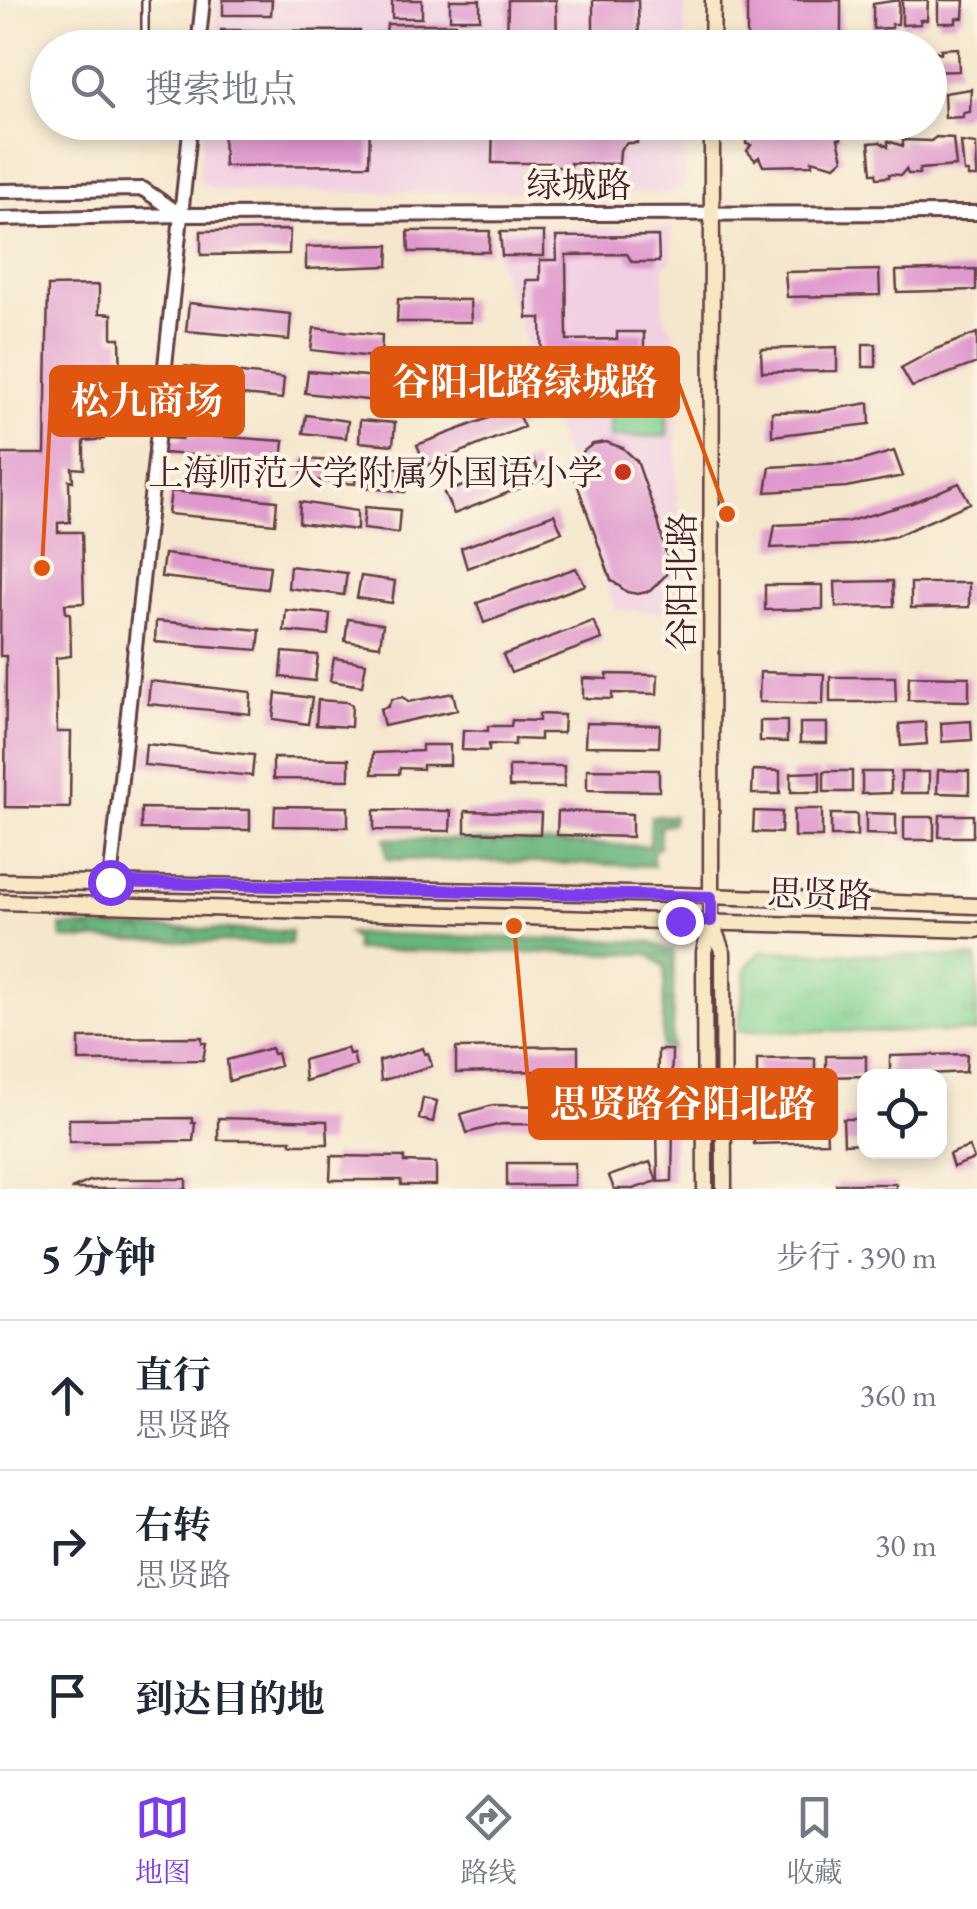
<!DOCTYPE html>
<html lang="zh">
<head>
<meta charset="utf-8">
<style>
	:root { --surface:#fff; --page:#f6f6f7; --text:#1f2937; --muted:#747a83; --line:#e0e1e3; --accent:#7c3aed }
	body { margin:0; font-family:"EB Garamond","Noto Serif SC",serif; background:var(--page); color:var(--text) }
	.controls { position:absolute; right:30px; bottom:30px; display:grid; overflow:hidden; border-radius:20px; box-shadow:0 5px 15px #0003 }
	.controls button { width:90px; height:90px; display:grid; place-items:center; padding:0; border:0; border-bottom:2px solid var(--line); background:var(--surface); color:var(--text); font:50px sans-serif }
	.stop { position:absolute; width:30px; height:30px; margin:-22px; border:8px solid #7c3aed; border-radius:50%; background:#fff }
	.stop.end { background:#7c3aed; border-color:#fff; box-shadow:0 2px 10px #0008 }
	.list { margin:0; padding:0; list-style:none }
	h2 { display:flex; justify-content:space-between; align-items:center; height:130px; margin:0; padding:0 40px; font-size:42px }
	h2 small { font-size:32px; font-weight:400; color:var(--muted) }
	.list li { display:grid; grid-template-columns:65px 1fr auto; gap:30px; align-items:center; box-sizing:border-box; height:150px; padding:0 40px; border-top:2px solid var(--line) }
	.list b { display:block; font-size:38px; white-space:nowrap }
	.list p { margin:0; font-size:32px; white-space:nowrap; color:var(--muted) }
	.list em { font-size:32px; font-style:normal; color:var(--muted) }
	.icon { flex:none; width:55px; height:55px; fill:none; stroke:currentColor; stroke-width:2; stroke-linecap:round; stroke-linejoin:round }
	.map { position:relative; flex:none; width:977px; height:1189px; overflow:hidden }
	.search { position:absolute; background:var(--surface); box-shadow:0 5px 15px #0003; left:30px; right:30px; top:30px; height:110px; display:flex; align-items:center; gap:25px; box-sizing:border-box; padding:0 35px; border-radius:55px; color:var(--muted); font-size:38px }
	.sheet { height:580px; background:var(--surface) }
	nav { display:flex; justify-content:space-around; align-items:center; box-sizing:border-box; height:140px; border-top:2px solid var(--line); background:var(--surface); font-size:28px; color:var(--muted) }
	nav a { display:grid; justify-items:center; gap:5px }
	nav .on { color:var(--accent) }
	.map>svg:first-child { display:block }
</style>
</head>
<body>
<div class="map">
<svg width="977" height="1189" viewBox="0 0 977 1189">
	<defs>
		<pattern id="grass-tufts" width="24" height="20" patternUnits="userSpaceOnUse" patternTransform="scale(2.5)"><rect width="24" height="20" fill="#81d293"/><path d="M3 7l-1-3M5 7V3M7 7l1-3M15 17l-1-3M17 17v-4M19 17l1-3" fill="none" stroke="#71b47f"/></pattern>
		<pattern id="forest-crowns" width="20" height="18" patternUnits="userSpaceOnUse" patternTransform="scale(2.5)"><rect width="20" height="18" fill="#68b47d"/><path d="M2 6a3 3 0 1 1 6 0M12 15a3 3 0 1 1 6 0" fill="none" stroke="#589267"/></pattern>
	</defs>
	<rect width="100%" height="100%" fill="#fcf5e5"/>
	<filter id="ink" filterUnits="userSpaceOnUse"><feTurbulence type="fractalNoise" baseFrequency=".01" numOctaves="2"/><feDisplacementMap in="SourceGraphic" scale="20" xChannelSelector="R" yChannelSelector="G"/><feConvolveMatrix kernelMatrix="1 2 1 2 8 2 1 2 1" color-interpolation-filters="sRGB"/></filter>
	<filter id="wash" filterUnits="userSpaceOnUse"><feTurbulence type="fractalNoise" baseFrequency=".0048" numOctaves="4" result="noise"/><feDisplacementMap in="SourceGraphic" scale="40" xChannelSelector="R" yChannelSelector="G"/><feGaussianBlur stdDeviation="2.25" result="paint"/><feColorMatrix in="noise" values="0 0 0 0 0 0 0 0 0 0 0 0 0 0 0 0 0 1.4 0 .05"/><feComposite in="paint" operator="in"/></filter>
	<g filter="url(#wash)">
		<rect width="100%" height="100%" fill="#f5e7cd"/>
		<!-- built -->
		<path fill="#f1d0e3" d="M218 0H685V47L213 48Z
			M205 123H685L684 186 670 193 219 191 207 186 199 177Z
			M496 228H671L672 259 664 266 663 314 675 334 679 612 616 610 495 251Z"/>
		<!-- grass -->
		<path fill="url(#grass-tufts)" stroke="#66785f" stroke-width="2.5" d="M762 951 977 958V1032L738 1031 747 966Z"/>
		<!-- forest -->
		<path fill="url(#forest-crowns)" stroke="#596a54" stroke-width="2.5" d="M651 816H674L672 823 660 826 659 847 652 853 654 866 387 859 385 838 650 846Z
			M61 926 291 931 290 944 62 939Z
			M348 933 648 942 674 951 672 1050H662L665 967 648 954 355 950V940Z"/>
		<!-- pitch -->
		<path fill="#81d293" stroke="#66785f" stroke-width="2.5" d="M610 390H667V436L610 437Z"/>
		<g id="blocks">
			<!-- building -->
			<path fill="#e099ce" d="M223 0H272L271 15H223Z
				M392 0H422V18H392Z
				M450 0H480V19H450Z
				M508 0H556L557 43 507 45Z
				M593 0H638L639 45 593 46Z
				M747 0H841V48H747Z
				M899 0 898 24H892V28L873 29V4Z
				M902 0H928L927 20H920L921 24 902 25Z
				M938 0H964L963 18H956V23H938Z
				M387 24H456L458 31H473V48H373L374 33H386Z
				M221 30 360 31V48H222Z
				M958 48 959 71 930 72V49L941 53V49Z
				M971 89 970 112 963 113V117L945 118 944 93Z
				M223 122H370L369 165 224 166Z
				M493 122H637V143H627L620 150 619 164 570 163V167H551V163H492Z
				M746 122H841V139H838L843 159 835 166 812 160V165L763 166 759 157 755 160 747 151 751 145 746 144Z
				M936 137 953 138 956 166 920 169 919 174H908L906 169 901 175 889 174V177L877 178 876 173H872L869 143 880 142 888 147V141L903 146V140L931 141Z
				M961 142 976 144 977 177H968V172H964Z
				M290 230 289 254 201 255V231Z
				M408 231H490L489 252H409Z
				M500 232H544V256H502Z
				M658 236 659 262H632L627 254 566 255 567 340 617 339V332H644V356L573 357V370L578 371 579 413H551L549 374 542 369 541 318H527L526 280H540V260H557L556 237Z
				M389 245 388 266 306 269V247Z
				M976 269V290L897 292 896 271Z
				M879 270 880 295 787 297 785 272Z
				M99 285V313L112 314V338H120L121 385 113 387V411H103L104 439 84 441V469L72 468 73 481 69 480 70 522 58 523V532H82L84 603 65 604 66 613H70L71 656 56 658 57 732H71L70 808 5 807 6 656H0L2 454H45L48 286Z
				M398 299 470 300 471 322H397Z
				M189 303 291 314 289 340 186 331Z
				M314 328 382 335 381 358 311 350Z
				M977 333V363L912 387 901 368 936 349Z
				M863 344H876V367H863Z
				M837 347V371L762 372 761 349Z
				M184 366 284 378 282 399 182 389Z
				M308 371 377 377 376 401 305 393Z
				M869 403 870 424 772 436V412L820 411Z
				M515 408 524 427 426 466 417 445Z
				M306 415 348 421 346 438 303 433Z
				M360 420 395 423 393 445 359 442Z
				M182 434 284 441 282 461 162 453 163 438 182 439Z
				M606 442 623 448 637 461 658 521 667 557 666 575 650 591 638 594 627 592 611 580 576 481 574 468 581 453 593 444Z
				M894 451 903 476 846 487 766 492 770 467 857 462Z
				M304 459 357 463 355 484 302 479Z
				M533 460 543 479 454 514 444 493Z
				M369 465 406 469 405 492 368 488Z
				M959 483 970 503 896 536 853 545 771 548 775 525 846 522 912 503Z
				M171 491 277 501 275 524 168 514Z
				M300 502 357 511V530L299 523Z
				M365 507 400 510 398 533 363 529Z
				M554 514 562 532 467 568 461 548Z
				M164 554 270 566 267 589 161 577Z
				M290 566 347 573 344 595 288 588Z
				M576 568 585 585 484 623 477 603Z
				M361 576 395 581 392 603 357 598Z
				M893 581 894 606 836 607 835 582Z
				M911 583H969V607L911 608Z
				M765 585H823V609L765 610Z
				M286 610 330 614 328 635 284 631Z
				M348 619 383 624 380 646 345 641Z
				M156 621 260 630 258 650 155 642Z
				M593 621 602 639 511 673 503 655Z
				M283 652 318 655 315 681 281 677Z
				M334 658 366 663 362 686 330 681Z
				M760 672 824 674 823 704 759 702Z
				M607 674 658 675 657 694 612 693V699L583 698V678L607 679Z
				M909 676 969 677V701L908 700Z
				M830 677H895L896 702H830Z
				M150 681 251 692 250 714 148 704Z
				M276 693 312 698 308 724 273 719Z
				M453 693 457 710 384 726 380 709 388 707 392 699 403 697 408 702Z
				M318 700 346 702 352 705 351 727 316 725Z
				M539 714 564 715 563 733H540V740L515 739V745L489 744V751L462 750 463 730 488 731V726H511L512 720 539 721Z
				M760 721H787V742L760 741Z
				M971 721 972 740 942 742 941 723Z
				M925 722 927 744 901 746 899 724Z
				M586 723 660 725 659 747 585 746Z
				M800 723H827V743H800Z
				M146 744 254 755 252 776 144 765Z
				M422 745H450V765H423V769L400 768 399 774H372L373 753 422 751Z
				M273 758 349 759V780L273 779Z
				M509 766H564V787H509Z
				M587 769 659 770V791L587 790Z
				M753 770 780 771V794H752Z
				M938 770 969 771V794L937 793Z
				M824 771H852V792H824Z
				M820 772V792H791V773Z
				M862 772H891V793L862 794Z
				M901 772H929V793H901Z
				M275 806 348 807V827L274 826Z
				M141 808 250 810V830L141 829Z
				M794 809H822V837H794Z
				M374 810 451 811 450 831 374 830Z
				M465 811 541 813 540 834 465 832Z
				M558 811 632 814V837L557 835Z
				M754 811 782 812 781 833 753 832Z
				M866 813 896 814V835L866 834Z
				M831 814H857V836H831Z
				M940 815H973V837H939Z
				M904 817H934V840H904Z
				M202 1037V1043H206L203 1060 79 1061V1038Z
				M578 1046V1070L456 1073V1048Z
				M271 1048 273 1054 277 1053 280 1066 229 1081 227 1060Z
				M347 1048 349 1054 353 1053 356 1066 305 1081 303 1060Z
				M423 1048 425 1054 428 1053 432 1066 381 1081 379 1061Z
				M658 1050H672L671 1104 657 1105Z
				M967 1054 966 1072 890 1076V1056Z
				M826 1056H866V1076L826 1077Z
				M815 1058V1080L757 1082V1059Z
				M423 1098 437 1101 433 1122 419 1119Z
				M493 1105 586 1107V1125L502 1124 467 1133 461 1114Z
				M192 1118V1123H195L193 1141 69 1142V1119Z
				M218 1118 327 1121 328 1144H291V1140H218Z
				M843 1119H864V1143L844 1144Z
				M754 1122 826 1123 827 1142 754 1144Z
				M657 1126 673 1127 672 1181 658 1182Z
				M969 1147 974 1159 953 1167 949 1154Z
				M331 1156 404 1157V1162L436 1163V1185H401V1180H330Z
				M650 1162 657 1181 633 1189H614L609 1176Z
				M507 1163H575V1185L507 1186Z
				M110 1179H186V1189H71L90 1181Z
				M836 1184H896V1189H837Z"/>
		</g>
	</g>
	<g filter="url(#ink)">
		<use href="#blocks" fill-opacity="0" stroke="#643d43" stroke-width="2.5"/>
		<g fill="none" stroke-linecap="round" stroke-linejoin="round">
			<!-- service casing -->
			<g stroke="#643d43" stroke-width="10">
				<path id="service" d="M145 0V41L177 48"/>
			</g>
			<!-- tertiary casing -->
			<g stroke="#643d43" stroke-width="18">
				<path id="tertiary" d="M198 48 203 0
					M0 191 143 189 181 215
					M0 219 181 215 977 213
					M110 882 191 122"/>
			</g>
			<!-- secondary casing -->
			<g stroke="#643d43" stroke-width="19">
				<path id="secondary" d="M712 48 713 0
					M0 881 681 895 977 906
					M0 902 977 930
					M711 921 723 953 724 1189
					M705 1189 704 952 711 921 712 122"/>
			</g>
			<!-- service -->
			<use href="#service" stroke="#fff" stroke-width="5"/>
			<!-- tertiary -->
			<use href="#tertiary" stroke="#fff" stroke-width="12"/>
			<!-- secondary -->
			<use href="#secondary" stroke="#f7e8c3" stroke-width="14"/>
		</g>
	</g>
	<g fill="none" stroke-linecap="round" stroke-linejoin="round" filter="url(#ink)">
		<!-- route -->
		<path stroke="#7c3aed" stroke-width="12" d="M110 882 711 897V921H680"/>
	</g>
	<!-- markers -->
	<circle fill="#c8321e" stroke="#fcf5e5" stroke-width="4" cx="623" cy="472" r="10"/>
	<g text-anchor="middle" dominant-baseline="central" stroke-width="8" stroke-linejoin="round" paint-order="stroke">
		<!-- street labels -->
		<g font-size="35" fill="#4a1f2b" stroke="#fcf5e5">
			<text x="579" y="184">绿城路</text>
			<text transform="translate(681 582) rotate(-90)">谷阳北路</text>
			<text transform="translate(820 894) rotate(2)">思贤路</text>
		</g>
		<!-- poi labels -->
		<g font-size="35" fill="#4a1f2b" stroke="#fcf5e5" text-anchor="end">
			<text x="603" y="472">上海师范大学附属外国语小学</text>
		</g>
	</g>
	<!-- callouts -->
	<path fill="none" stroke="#e0560e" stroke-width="4" d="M727 514L678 382M42 568L51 401M514 926L530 1104"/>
	<g fill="#e0560e" stroke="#fcf5e5" stroke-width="4">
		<circle cx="727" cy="514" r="10"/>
		<circle cx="42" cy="568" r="10"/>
		<circle cx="514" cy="926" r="10"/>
	</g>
	<g fill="#e0560e" stroke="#e0560e" stroke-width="4">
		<rect x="372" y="348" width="306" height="68" rx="10"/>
		<rect x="51" y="367" width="192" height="68" rx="10"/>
		<rect x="530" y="1070" width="306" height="68" rx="10"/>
	</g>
	<g font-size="38" text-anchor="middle" font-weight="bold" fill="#fff">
		<text x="525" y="395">谷阳北路绿城路</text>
		<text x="147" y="414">松九商场</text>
		<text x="683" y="1117">思贤路谷阳北路</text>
	</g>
</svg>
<div class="controls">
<button><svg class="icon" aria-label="locate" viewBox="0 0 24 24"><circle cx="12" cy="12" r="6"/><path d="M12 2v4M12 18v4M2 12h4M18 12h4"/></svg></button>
</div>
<div class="stop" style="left:110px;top:882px"></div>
<div class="stop end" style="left:680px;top:921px"></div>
<div class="search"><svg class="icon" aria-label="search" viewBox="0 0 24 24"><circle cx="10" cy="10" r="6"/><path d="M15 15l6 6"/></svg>搜索地点</div>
</div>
<section class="sheet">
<h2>5 分钟<small>步行 · 390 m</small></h2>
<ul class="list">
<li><svg class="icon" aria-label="ahead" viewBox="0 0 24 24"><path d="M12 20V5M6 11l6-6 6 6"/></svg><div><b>直行</b><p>思贤路</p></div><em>360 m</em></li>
<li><svg class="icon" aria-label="right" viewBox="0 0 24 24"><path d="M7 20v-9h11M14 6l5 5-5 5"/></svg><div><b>右转</b><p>思贤路</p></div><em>30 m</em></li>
<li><svg class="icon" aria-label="arrive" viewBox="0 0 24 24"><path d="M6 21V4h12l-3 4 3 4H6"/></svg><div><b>到达目的地</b></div></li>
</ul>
</section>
<nav>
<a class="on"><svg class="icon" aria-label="map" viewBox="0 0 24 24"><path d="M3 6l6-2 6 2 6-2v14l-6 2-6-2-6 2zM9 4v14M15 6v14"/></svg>地图</a>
<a><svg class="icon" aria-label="directions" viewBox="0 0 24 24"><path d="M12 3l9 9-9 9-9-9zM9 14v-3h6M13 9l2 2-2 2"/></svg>路线</a>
<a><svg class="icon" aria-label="saved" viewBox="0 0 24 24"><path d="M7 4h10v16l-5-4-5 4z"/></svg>收藏</a>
</nav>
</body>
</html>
